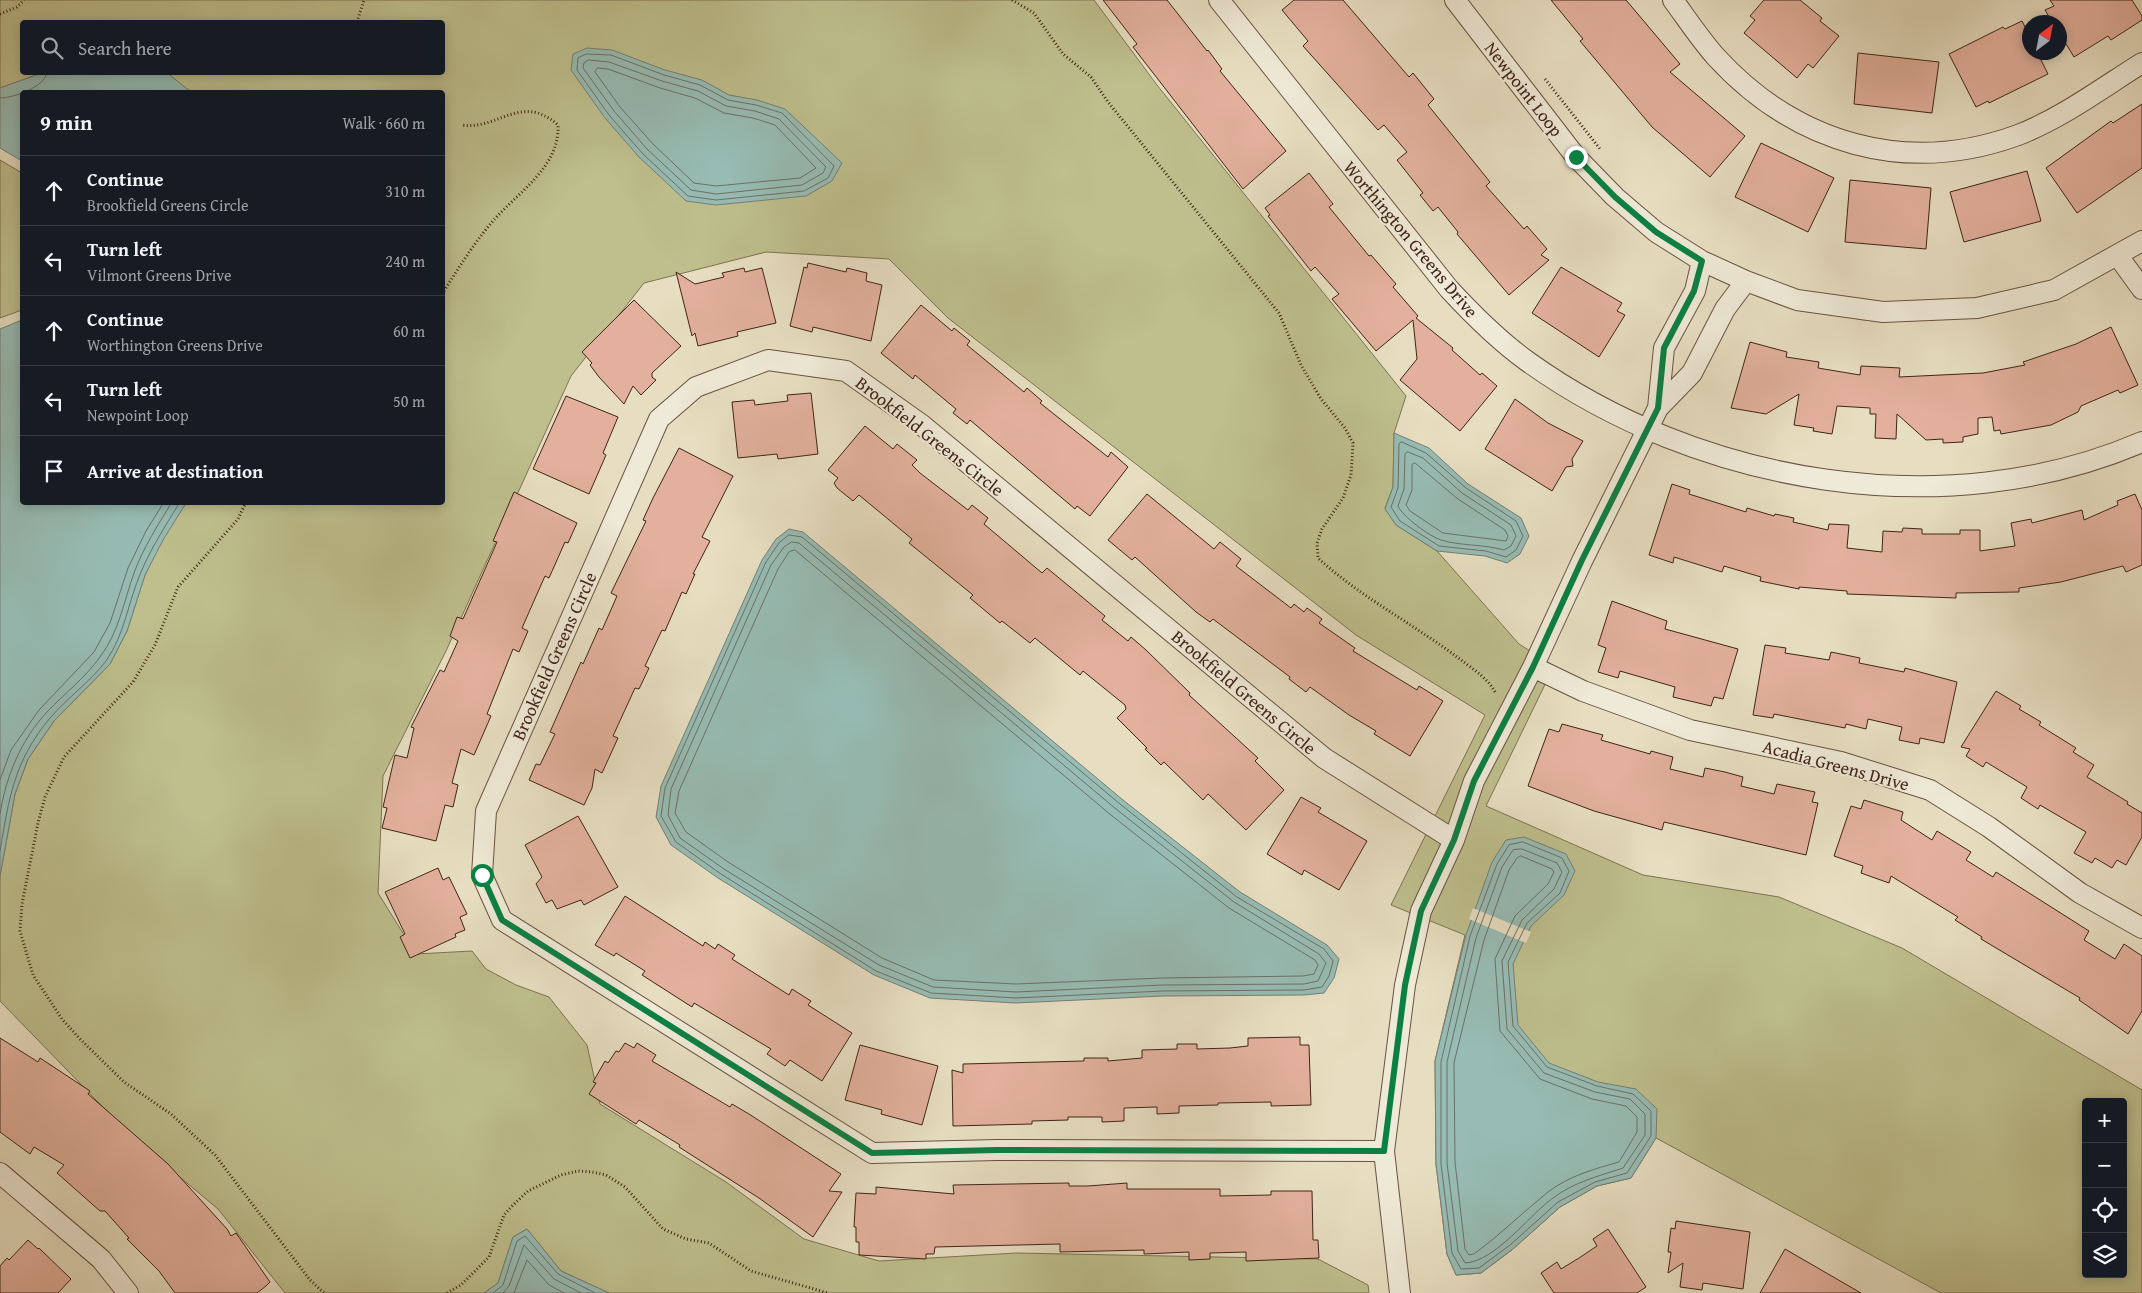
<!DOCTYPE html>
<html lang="en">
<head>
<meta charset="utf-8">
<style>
	:root { --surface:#171b24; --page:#20242c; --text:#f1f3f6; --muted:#9ea1a6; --line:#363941 }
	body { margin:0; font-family:"Gentium Book Plus",serif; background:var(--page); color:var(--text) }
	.controls { position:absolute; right:15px; bottom:15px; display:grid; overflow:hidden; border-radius:5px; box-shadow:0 2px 12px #0003 }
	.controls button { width:45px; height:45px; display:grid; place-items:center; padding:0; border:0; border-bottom:1px solid var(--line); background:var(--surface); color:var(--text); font:25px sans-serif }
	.compass { position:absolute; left:2022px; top:15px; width:45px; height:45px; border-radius:50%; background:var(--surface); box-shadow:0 2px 12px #0003; rotate:32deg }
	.stop { position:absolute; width:15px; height:15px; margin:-11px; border:4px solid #0b8043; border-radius:50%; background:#fff }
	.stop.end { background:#0b8043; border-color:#fff; box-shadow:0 1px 5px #0008 }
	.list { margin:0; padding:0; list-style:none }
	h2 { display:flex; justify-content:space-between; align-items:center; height:65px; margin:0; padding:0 20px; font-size:21px }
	h2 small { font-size:16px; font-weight:400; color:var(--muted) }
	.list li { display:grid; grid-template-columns:32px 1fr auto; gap:15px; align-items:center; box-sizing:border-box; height:70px; padding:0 20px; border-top:1px solid var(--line) }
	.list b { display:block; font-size:19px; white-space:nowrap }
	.list p { margin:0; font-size:16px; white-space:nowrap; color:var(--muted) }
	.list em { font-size:16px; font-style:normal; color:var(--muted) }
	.icon { flex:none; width:28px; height:28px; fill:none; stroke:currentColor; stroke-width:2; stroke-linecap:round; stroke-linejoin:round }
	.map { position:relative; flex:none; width:2142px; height:1293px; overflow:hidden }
	.search { position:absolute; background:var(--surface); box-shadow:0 2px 12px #0003; left:20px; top:20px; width:425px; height:55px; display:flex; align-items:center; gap:12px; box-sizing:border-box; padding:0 18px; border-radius:5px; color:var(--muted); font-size:19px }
	.panel { position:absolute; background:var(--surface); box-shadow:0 2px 12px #0003; left:20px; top:90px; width:425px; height:415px; border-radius:5px }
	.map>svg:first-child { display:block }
</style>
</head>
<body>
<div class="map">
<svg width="2142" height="1293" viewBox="0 0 2142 1293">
	<rect width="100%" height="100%" fill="#e7dec1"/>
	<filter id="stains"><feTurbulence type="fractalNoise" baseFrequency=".004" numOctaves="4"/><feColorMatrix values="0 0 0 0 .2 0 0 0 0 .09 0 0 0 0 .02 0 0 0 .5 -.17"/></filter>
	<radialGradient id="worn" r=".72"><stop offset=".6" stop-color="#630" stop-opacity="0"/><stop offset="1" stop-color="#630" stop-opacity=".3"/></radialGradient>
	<!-- green -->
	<path fill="#bebf8d" stroke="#807252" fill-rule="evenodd" d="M0 0H1094L1157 85 1406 396 1394 433 1393 487 1385 508 1396 525 1437 551 1519 644 1554 666 1486 806 1643 875 1779 897 1902 948 2142 1090V1293H1941L1656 1138 1631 1178 1597 1186 1560 1207 1513 1249 1481 1273 1456 1275 1447 1254 1436 1164 1435 1061 1465 935 1391 905 1485 715 1356 635 948 318 889 259 766 252 644 283 571 376 446 651 383 776 378 893 416 954 472 951 486 969 516 985 549 997 587 1045 600 1104 726 1182 804 1239 879 1261 1016 1253 1318 1259 1368 1285 1369 1293H609L561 1271 527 1229 513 1237 498 1283 484 1293H285L218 1209 133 1138 0 1001V876L15 794 28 759 54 721 110 664 127 631 145 575 162 540 186 503 442 502V92H191L166 73 442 72V22H22V72L42 73 0 88ZM2086 1102H2123V1274H2086Z
		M0 160 22 173V310L0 318Z"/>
	<!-- water -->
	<path fill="#97bcb4" stroke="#757f76" d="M587 48 612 50 665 70 702 80 729 95 757 100 785 109 842 163 832 181 806 196 716 205 686 201 639 157 605 118 571 70 573 54Z
		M166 72 191 92H22V161L0 148V88L42 73Z
		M22 320V502L186 503 163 540 145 575 127 631 110 664 54 721 28 759 15 794 0 876V329Z
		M1394 433 1429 448 1468 484 1521 518 1529 536 1520 554 1507 563 1485 556 1437 551 1396 525 1385 509 1393 487Z
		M789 529 803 532 1123 800 1240 892 1327 945 1339 959 1334 978 1324 993 1304 995 1163 996 1015 1003 930 998 874 975 718 878 671 845 656 817 661 786 762 560 776 539Z
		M1524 837 1566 854 1575 871 1564 895 1531 926 1513 964 1518 1025 1549 1063 1598 1082 1636 1089 1657 1109 1656 1138 1631 1178 1597 1186 1560 1207 1513 1249 1481 1273 1456 1275 1447 1254 1436 1164 1435 1061 1466 935 1492 862 1506 840Z
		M527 1229 561 1271 609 1293H484L498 1283 513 1237Z"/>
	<!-- pier -->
	<path fill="#e7dec1" d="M1473 908 1531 932 1526 943 1469 919Z"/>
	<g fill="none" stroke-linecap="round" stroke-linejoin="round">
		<!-- shore -->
		<path stroke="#6c7066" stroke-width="1" d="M587 54 611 55 664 75 700 85 728 100 756 105 782 113 834 166 828 178 804 191 716 200 688 196 643 154 609 115 577 70 578 58Z
			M589 60 609 62 662 81 698 91 726 106 755 111 779 119 826 167 823 173 802 185 716 194 691 190 647 149 614 111 583 68 584 63Z
			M598 68 608 69 660 88 695 98 724 113 753 118 775 125 816 168 800 178 716 186 694 183 653 144 620 107 595 72Z
			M0 98C13 98 46 87 47 72
			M1402 442 1426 453 1466 488 1516 521 1523 536 1516 550 1506 557 1486 551 1439 546 1400 521 1391 507 1398 488 1399 444Z
			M1408 452 1423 458 1462 493 1511 525 1516 536 1511 546 1504 550C1483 544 1460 546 1441 540 1429 536 1403 517 1398 506L1404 489 1405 454Z
			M1415 463 1458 499 1505 530 1508 536 1506 541 1443 533 1410 511 1406 505 1412 490V465Z
			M789 535 802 537 1120 804 1237 897 1324 949 1333 961 1329 976 1322 987 1304 990 1163 991 1016 998 931 993 876 971 721 874 676 842 661 816 665 788 766 562 779 543Z
			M792 542 799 543 1116 809 1234 902 1319 954 1326 963 1318 981 1304 984 1162 985 1016 992 933 987 879 965 724 869 680 838 668 815 671 789 771 565 784 547Z
			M795 550 1111 815 1229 908 1315 960 1318 965 1314 974 1303 976 1162 978 1016 984 934 980 882 958 728 862 686 832 675 813 679 791 778 569 789 552Z
			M0 780 11 750 39 710 94 652 110 623 128 568 146 531 164 502
			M0 814C6 776 21 740 47 712 64 694 86 677 100 657 119 632 124 601 134 573 143 548 158 525 172 502
			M1523 842 1562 858 1569 871 1560 893 1527 923 1508 962 1513 1026 1547 1067 1597 1086 1633 1094 1651 1111V1136L1627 1173 1595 1182 1558 1202 1510 1245 1479 1268 1461 1269 1452 1253 1441 1164V1062L1470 936 1497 864 1509 845Z
			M1522 849 1557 863 1562 872 1554 889 1522 920 1502 961 1507 1029 1544 1073 1595 1092 1630 1099 1645 1114V1135L1623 1168C1599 1176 1574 1182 1553 1198 1528 1216 1496 1261 1465 1263L1458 1251 1447 1163V1062L1476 938 1502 867 1513 850Z
			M0 851C9 798 14 761 50 718 67 698 90 682 106 661 125 634 128 602 141 572 151 548 166 525 180 502
			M1521 856 1552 869 1554 872 1548 884 1515 916 1495 959 1500 1031 1540 1079 1592 1099 1626 1106 1637 1117V1132L1619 1162C1594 1169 1569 1176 1548 1192 1523 1212 1500 1235 1474 1254L1469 1255 1465 1249 1455 1162 1454 1063 1484 940 1509 870 1517 858Z
			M493 1293 503 1285 517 1241 525 1236 558 1274 595 1293
			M503 1293 509 1286 524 1245 554 1279 581 1293
			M514 1293 527 1260 549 1285 564 1293"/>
	</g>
	<!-- building -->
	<path fill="#e2b09c" stroke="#412418" d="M1103 0H1167L1207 51 1208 50 1222 69 1220 71 1286 151 1243 189 1133 47 1137 44Z
		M1294 0H1343L1409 77 1413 73 1434 99 1428 105 1490 182 1486 186 1524 229 1527 226 1547 249 1541 255 1549 260 1509 295 1457 234 1458 232 1438 207 1433 211 1420 195 1423 193 1397 160 1407 152 1384 125 1378 130 1303 46 1308 41 1282 10Z
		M1551 0H1626L1680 64 1670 72 1745 136 1710 177 1652 127 1580 41 1583 39Z
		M1764 0H1800L1822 18 1820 21 1839 36 1813 68 1808 64 1797 78 1744 33 1755 20 1750 16Z
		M2050 0H2132L2142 16V20L2111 40 2108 36 2074 57 2060 34V22H2052L2045 10 2054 6Z
		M2022 21 2030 37V52H2037L2048 74 1989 103 1988 101 1976 107 1949 54 2003 27 2005 29Z
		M1858 53 1939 62 1932 113 1854 104Z
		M2142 104V168L2077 213 2046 168 2111 121 2113 123Z
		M1761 143 1834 178 1808 232 1735 197Z
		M2027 171 2041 221 1964 242 1950 192Z
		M1309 173 1333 204 1329 207 1369 256 1371 255 1396 284 1393 287 1418 316 1416 318 1453 348 1452 350 1480 375 1482 373 1497 386 1460 431 1400 380 1417 359 1413 320 1376 351 1332 299 1339 294 1315 267 1311 271 1268 216 1270 215 1265 208Z
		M1850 180 1931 188 1926 249 1845 242Z
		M808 263 846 272 847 268 867 273 866 281 882 285 871 341 813 327 812 332 790 326 804 267 807 268Z
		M1561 267 1622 303 1617 311 1625 315 1599 357 1532 313Z
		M744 268 745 272 762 268 776 323 737 332 738 336 698 346 695 333 692 336 676 272 695 284 724 277 722 273Z
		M634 300 681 346 652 373V377L656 380 641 395 633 386 624 404 599 377 590 365 592 363 582 352Z
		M921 305 952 331 954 328 970 341 967 345 1024 392 1027 388 1042 401 1040 403 1108 457 1111 452 1128 467 1090 516 1077 506 1075 509 970 420 967 424 953 413 956 409 915 375 913 379 881 353Z
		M2111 327 2138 385 2120 393 2118 390 2081 406 2078 412 2051 425 2001 434 2000 430 1994 431 1992 417 1978 418V434L1963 437V442L1943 443V439L1926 440 1897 414 1896 439 1875 438 1876 414H1870V408L1837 406 1832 434 1813 431 1814 428 1794 425 1799 394 1766 414 1731 408 1750 342 1787 352 1786 357 1819 362 1818 368 1860 375 1861 366 1900 368 1899 377 1983 373 2025 365 2023 362 2076 344Z
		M811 393 818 454 778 459 777 454 738 458 732 402 754 400 755 405 788 401 787 395Z
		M566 396 618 417 603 453 606 455 589 494 533 469Z
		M1515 399 1548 423 1583 441 1572 459 1573 466 1566 467 1552 491 1485 449Z
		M865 426 893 449 897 444 917 460 912 465 920 473 968 510 972 505 988 518 984 524 1042 573 1047 568 1105 616 1102 620 1128 641 1131 637 1146 650 1190 693 1189 695 1258 758 1255 761 1284 790 1246 830 1208 794 1203 800 1164 762 1161 765 1145 749 1147 748 1117 718 1126 709 1125 705 1083 671 1080 675 1035 638 1030 643 1002 621 1000 623 970 598 973 595 909 543 912 539 900 529 859 495 853 501 837 488 834 483 838 478 828 470Z
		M679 448 733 476 702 537 710 541 693 574H695L686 594 682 592 665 631 662 630 645 666 649 668 639 689 635 688 613 736 618 738 602 773 595 769 592 788 584 805 529 780 536 764 540 765 555 734 550 732 581 662 583 664 599 628 602 630 617 596 611 593 646 521 643 520 653 498Z
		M1672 484 1690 490 1689 494 1746 512 1747 508 1774 516 1775 514 1794 518 1793 522 1828 530 1829 524 1849 525 1847 548 1882 552 1883 531 1902 532 1903 528 1922 529V534H1960V530H1980V551L2015 546 2011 523 2031 519 2032 523 2082 510 2084 520 2118 505 2117 501 2135 494 2142 510V565L2126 572 2123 566 2061 582 2019 588V592L1956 593V598L1847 594V591L1799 587V589L1760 581 1761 577 1724 566 1722 572 1674 557 1673 563 1649 555Z
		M514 492 577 523 568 543 565 542 549 578 545 576 522 628 528 631 519 652 513 649 487 714 491 716 474 755 461 749 452 783 458 785 453 807 445 805 436 841 382 828 387 808 383 807 395 755 407 758 414 728 411 727 440 670 444 672 458 641 450 636 457 617 463 619 497 542 493 541Z
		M1147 494 1214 549 1220 542 1241 559 1236 566 1291 608 1294 604 1304 612 1307 608 1322 619 1319 623 1355 648 1353 651 1417 690 1419 686 1443 701 1410 756 1374 734 1376 731 1349 715 1310 687 1306 692 1289 679 1290 677 1213 619 1210 622 1196 612 1135 557 1132 560 1108 540Z
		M1612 601 1667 621 1665 629 1738 649 1723 699 1714 697 1711 706 1673 697 1675 687 1620 671 1618 678 1598 672 1606 648 1598 645Z
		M1765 645 1786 648 1785 653 1829 660 1831 652 1860 658 1859 663 1904 672 1905 668 1957 682 1944 743 1920 738 1919 744 1899 740 1902 727 1868 719 1866 729 1846 724 1845 728 1774 714 1773 718 1753 715Z
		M1996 691 2021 706 2019 709 2041 722 2039 725 2076 748 2073 752 2094 765 2087 777 2128 802 2127 804 2142 813V837L2126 865 2117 860 2112 868 2095 858 2092 863 2074 853 2086 832 2040 805 2038 809 2021 798 2027 787 1986 762 1983 767 1966 756 1970 749 1961 747Z
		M1562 724 1603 735 1601 740 1650 754 1651 751 1673 757 1670 769 1703 777 1705 768 1725 772 1743 777 1741 786 1774 794 1777 784 1815 792 1812 802 1818 803 1806 855 1664 822 1662 830 1594 811 1528 786 1549 729 1559 732Z
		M1301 797 1321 808 1318 812 1367 841 1339 890 1304 870 1302 875 1267 854Z
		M1864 800 1903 812 1901 820 1932 840 1937 831 1971 852 1966 860 1993 877 1996 872 2089 931 2084 940 2115 959 2124 944 2142 956V1011L2128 1034 2079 1000 2080 998 1981 939 1982 937 1955 920 1958 917 1891 876 1889 883 1861 873 1863 866 1834 856 1851 806 1861 809Z
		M578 816 618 887 584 905 581 900 557 909 552 900 546 903 536 884 542 877 525 845Z
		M438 868 443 880 449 877 467 914 460 917 465 930 455 934 456 937 410 958 400 937 405 934 385 892Z
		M625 896 703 946 705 942 715 949 718 944 735 955 732 959 789 995 792 989 811 1001 808 1005 852 1033 822 1081 790 1060 785 1066 767 1054 771 1049 694 1003 692 1007 642 975 645 971 616 953 614 956 595 945Z
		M1300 1037V1045H1309L1311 1105 1271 1106V1102L1218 1103V1105L1179 1106V1113L1157 1114V1107L1124 1108V1121L1102 1122V1117H1068V1120L1032 1121V1124L953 1126 952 1070 963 1073V1064L1084 1061V1058H1108V1061L1142 1058V1050L1177 1049V1044H1197V1049L1230 1048 1248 1046V1038Z
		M0 1038 38 1062 40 1058 90 1091 88 1094 168 1164 227 1229 231 1236 236 1233 270 1282 266 1286 257 1293H175L159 1271 127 1239 129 1238 105 1211H100L57 1173 64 1165 34 1147 30 1154 0 1132Z
		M625 1043 634 1048 637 1043 656 1055 652 1061 730 1107 732 1104 749 1114 841 1174 829 1191 842 1192 813 1237 759 1198 679 1147 680 1145 639 1120 636 1124 589 1094 596 1083 593 1082 605 1061 608 1063 616 1051 619 1052Z
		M860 1045 938 1066 922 1125 881 1114 882 1110 845 1100Z
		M1069 1183V1186H1088L1127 1183V1189H1220V1196L1271 1195V1191H1312L1313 1240H1318L1319 1258 1246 1261V1252L1210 1253V1259L1189 1260V1252L1144 1254V1250L1060 1252V1244L935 1247 934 1254H926V1259L859 1255V1242H856V1227H854L856 1193 876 1194V1187L954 1194 953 1185Z
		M1676 1221 1750 1232 1743 1289 1703 1283 1702 1290 1680 1287 1683 1263 1668 1273 1671 1252H1668L1671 1228 1675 1229Z
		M1608 1229 1646 1287 1637 1293H1554L1541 1273 1557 1262 1561 1269 1579 1258 1597 1246 1593 1239Z
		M28 1240 38 1249 39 1248 71 1279 58 1293H0V1266L7 1258 9 1260Z
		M1785 1249 1861 1293H1760Z"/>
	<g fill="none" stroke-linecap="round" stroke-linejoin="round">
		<!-- street casing -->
		<g stroke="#6a5242" stroke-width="22">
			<path id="street" d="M1219 0 1449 289C1473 315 1498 340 1527 361 1698 484 1945 527 2142 442
				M1455 0 1576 157 1615 197 1656 232 1702 261 1746 281 1797 300 1883 312 1977 308 2054 290 2142 241
				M1673 0C1687 19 1700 39 1716 57 1796 144 1906 176 2018 135 2062 118 2102 88 2142 63
				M2118 256 2142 289
				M1658 408 1664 348 1695 291 1702 261
				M1533 667 1583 691 1690 730 1841 762 1930 790 1989 827 2080 893 2142 928
				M1384 1151 997 1150 872 1153 502 920 482 875 486 811 659 419 696 387 768 360 846 371 922 425 1324 758 1454 840
				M0 1173 101 1259 128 1293
				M1400 1293 1384 1151 1405 985 1421 911 1454 840 1474 781 1533 667 1582 561 1658 408 1692 373 1725 309 1746 281"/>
		</g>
		<!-- path -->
		<path stroke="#412418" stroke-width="3" stroke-dasharray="1 2.5" stroke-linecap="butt" d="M1012 0 1034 13 1063 54 1091 77 1108 102 1279 313 1301 365 1321 399 1345 428 1353 443 1351 475 1343 498 1322 529 1317 543 1318 558C1359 596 1415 625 1461 660 1473 669 1490 680 1496 694
			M0 14 17 7 24 0
			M357 22 364 0
			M1545 79 1600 149
			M442 294C458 269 474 243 493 221 518 192 560 167 558 125 521 92 498 131 461 125
			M246 502 238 519 178 587 155 645 133 682 64 757 45 797 38 823 22 904 20 931 33 975 62 1019 79 1038 124 1082 171 1114 215 1155 310 1280 324 1293
			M447 1293 461 1285 489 1257 504 1215 513 1205 528 1191 561 1175 578 1171 592 1172 606 1175 625 1187 663 1229 686 1239 709 1243 751 1271 828 1293"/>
		<!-- street -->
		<use href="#street" stroke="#efead7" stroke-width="20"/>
	</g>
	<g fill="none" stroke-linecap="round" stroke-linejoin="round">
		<!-- route -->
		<path stroke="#0b8043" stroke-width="6" d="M482 875 502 920 872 1153 997 1150 1384 1151 1405 985 1421 911 1454 840 1474 781 1533 667 1582 560 1658 408 1664 348 1694 291 1702 261 1656 232 1615 197 1576 157"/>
	</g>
	<g text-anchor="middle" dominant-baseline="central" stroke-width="4" stroke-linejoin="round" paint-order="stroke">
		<!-- street labels -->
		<g font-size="18" fill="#412418" stroke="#efead7">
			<text transform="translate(1524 89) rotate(52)">Newpoint Loop</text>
			<text transform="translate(1411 239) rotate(50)">Worthington Greens Drive</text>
			<text transform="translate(930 436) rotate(38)">Brookfield Greens Circle</text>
			<text transform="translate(554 656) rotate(-66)">Brookfield Greens Circle</text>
			<text transform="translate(1244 692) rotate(40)">Brookfield Greens Circle</text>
			<text transform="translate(1836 765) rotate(15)">Acadia Greens Drive</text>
		</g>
	</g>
	<rect width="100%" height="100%" filter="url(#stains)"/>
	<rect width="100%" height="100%" fill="url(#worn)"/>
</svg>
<div class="controls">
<button>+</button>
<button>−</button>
<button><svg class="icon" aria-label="locate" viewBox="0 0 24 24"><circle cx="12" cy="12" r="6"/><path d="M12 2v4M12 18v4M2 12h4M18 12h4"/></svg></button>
<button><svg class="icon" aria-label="layers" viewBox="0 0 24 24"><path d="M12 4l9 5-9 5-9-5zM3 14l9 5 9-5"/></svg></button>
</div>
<svg class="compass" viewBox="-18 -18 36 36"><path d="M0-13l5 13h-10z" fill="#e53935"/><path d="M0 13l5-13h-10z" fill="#9ea1a6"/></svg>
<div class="stop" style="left:482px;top:875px"></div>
<div class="stop end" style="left:1576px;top:157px"></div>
<div class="search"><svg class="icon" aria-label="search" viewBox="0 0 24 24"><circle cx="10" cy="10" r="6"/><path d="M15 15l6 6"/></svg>Search here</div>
<section class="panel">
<h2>9 min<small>Walk · 660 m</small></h2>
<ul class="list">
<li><svg class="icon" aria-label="ahead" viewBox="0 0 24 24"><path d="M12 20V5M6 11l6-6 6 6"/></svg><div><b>Continue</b><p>Brookfield Greens Circle</p></div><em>310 m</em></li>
<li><svg class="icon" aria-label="left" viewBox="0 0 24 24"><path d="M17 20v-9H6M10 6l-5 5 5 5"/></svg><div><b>Turn left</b><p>Vilmont Greens Drive</p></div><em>240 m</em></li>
<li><svg class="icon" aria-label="ahead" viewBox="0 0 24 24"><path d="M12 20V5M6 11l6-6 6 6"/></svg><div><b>Continue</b><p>Worthington Greens Drive</p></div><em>60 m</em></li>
<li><svg class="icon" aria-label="left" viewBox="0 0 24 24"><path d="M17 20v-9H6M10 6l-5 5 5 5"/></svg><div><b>Turn left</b><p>Newpoint Loop</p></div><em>50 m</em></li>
<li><svg class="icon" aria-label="arrive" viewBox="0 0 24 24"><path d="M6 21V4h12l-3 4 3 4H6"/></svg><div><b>Arrive at destination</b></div></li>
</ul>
</section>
</div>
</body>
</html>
